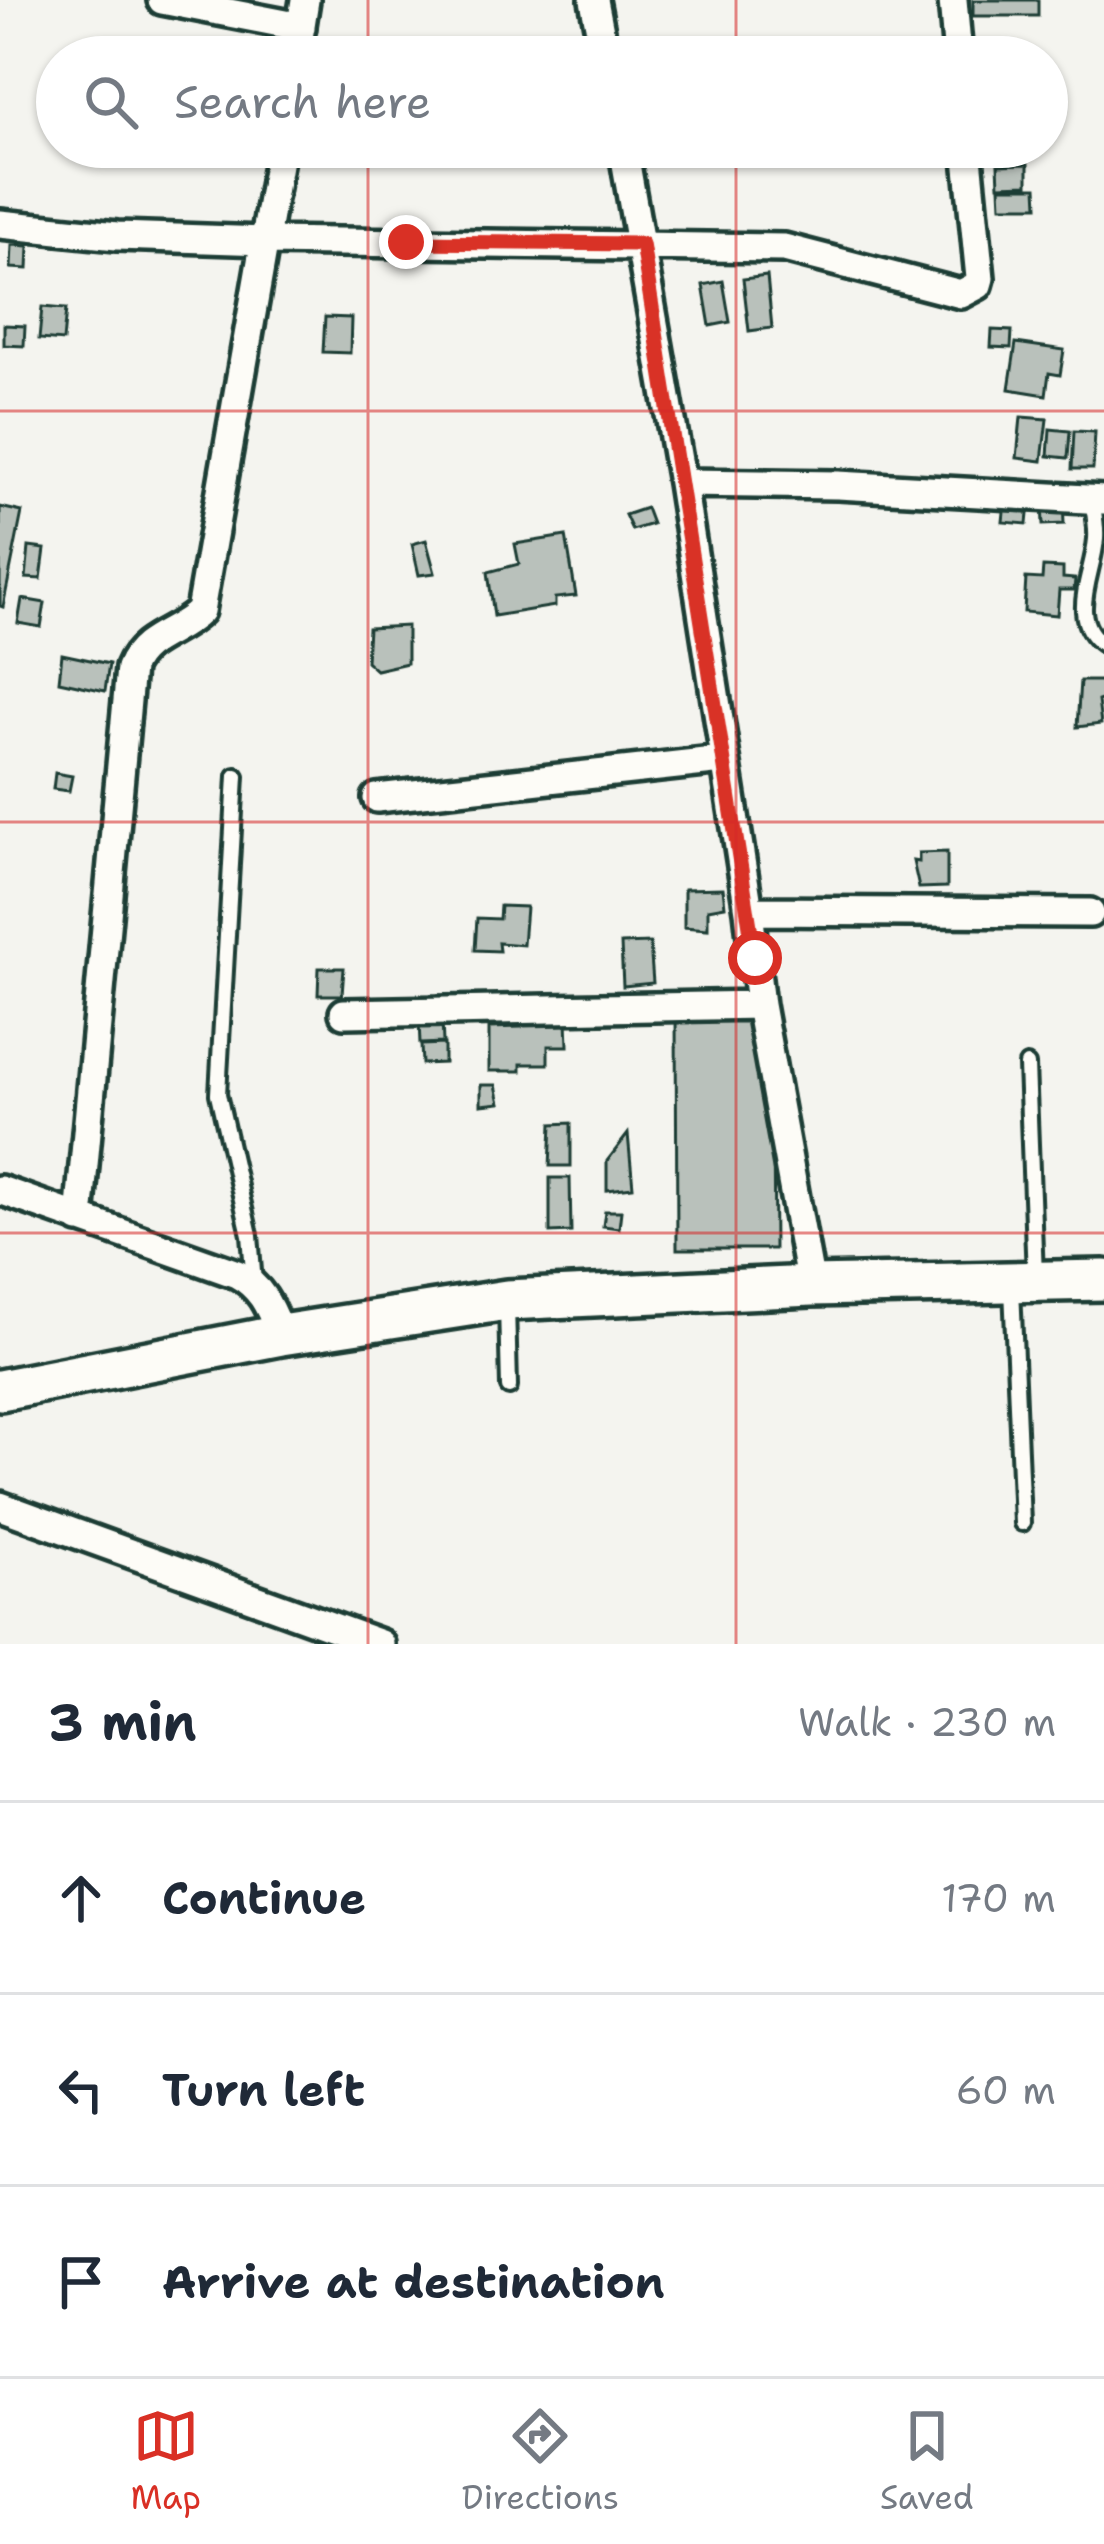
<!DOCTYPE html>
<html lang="en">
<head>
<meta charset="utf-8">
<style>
	:root { --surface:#fff; --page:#f2f2f3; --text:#1f2937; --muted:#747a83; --line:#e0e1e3; --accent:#d93025 }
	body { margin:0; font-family:"Shantell Sans",sans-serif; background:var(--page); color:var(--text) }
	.stop { position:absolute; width:36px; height:36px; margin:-27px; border:9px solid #d93025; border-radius:50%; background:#fff }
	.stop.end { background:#d93025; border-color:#fff; box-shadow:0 3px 12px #0008 }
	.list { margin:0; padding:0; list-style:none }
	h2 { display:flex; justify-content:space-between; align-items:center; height:156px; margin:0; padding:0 48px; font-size:51px }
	h2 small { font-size:39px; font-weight:400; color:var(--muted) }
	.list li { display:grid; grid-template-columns:78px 1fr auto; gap:36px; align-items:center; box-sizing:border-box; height:192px; padding:0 48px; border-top:3px solid var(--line) }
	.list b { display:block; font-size:45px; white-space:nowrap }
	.list em { font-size:39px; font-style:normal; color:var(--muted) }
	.icon { flex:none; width:66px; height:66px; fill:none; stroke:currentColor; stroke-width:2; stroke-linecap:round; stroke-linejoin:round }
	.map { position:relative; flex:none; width:1104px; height:1644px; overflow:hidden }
	.search { position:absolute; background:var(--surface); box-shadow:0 3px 9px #0004; left:36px; right:36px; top:36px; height:132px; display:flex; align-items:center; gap:30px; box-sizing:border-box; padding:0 42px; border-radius:66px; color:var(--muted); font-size:45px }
	.sheet { height:732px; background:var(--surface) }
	nav { display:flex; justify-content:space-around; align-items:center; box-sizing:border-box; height:168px; border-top:3px solid var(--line); background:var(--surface); font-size:33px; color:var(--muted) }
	nav a { display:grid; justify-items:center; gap:6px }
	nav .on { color:var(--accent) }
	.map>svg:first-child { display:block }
</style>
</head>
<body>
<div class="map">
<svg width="1104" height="1644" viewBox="0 0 1104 1644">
	<rect width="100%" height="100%" fill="#f4f4ef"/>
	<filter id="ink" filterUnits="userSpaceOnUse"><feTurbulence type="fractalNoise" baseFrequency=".00833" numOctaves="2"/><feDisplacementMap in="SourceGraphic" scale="24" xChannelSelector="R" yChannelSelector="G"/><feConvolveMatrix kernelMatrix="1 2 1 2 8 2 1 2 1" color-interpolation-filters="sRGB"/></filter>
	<g filter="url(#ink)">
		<!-- building -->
		<path fill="#b9c1bb" stroke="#1f3d34" stroke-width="3" d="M973 0H1038V16H973Z
			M1028 164V184L999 185 998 165Z
			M1000 187H1037L1038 206H1001Z
			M12 245 29 246 28 269 11 268Z
			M767 276 772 328 749 331 743 279Z
			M723 281 730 322 710 326 703 285Z
			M42 307 66 309 63 341 39 339Z
			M325 317 351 318 350 353 323 352Z
			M4 325 25 326 24 346 4 345Z
			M992 330 1012 331 1011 348 991 347Z
			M1016 343 1064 350 1060 375 1049 373 1046 395 1009 389Z
			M1021 417 1047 419 1042 461 1017 458Z
			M1050 429 1070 431 1068 458 1048 456Z
			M1074 431 1095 432 1093 469H1072Z
			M1063 501 1064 524 1043 525 1042 502Z
			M1005 502 1029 504 1027 524 1003 522Z
			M0 507 22 512 3 607 0 606Z
			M646 508 652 524 632 530 625 515Z
			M566 536 576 596 555 598V606L494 616 488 572 519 564 515 544Z
			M426 540 435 573 419 575 412 544Z
			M29 547 45 549 41 579 26 578Z
			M1043 567 1063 568V578L1075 579 1074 590H1059L1057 615 1024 612 1026 578 1042 579Z
			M22 599 45 603 41 627 18 623Z
			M407 626V663L376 670 366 661 368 628Z
			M62 654 109 664 105 691 59 681Z
			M1080 681H1104V699L1098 701 1101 724 1077 727Z
			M55 773 72 776 69 791 53 789Z
			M947 852V887L919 888 913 861 919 862V853Z
			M723 888 725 906 708 909V929L684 927V889Z
			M500 906 526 907 523 945 498 943 499 951 475 950 477 918 499 919Z
			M650 943 653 983 623 986 621 944Z
			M319 968H344L342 995H318Z
			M676 1009H772L774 1249H677Z
			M442 1020 443 1043 420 1044 419 1021Z
			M567 1020 568 1046H548V1064H521V1071H489V1028L521 1027V1021Z
			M444 1044V1063L422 1064 421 1045Z
			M481 1085H496L500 1103 481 1105Z
			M571 1123V1166H550L552 1124Z
			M628 1134 633 1187 607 1190V1161Z
			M550 1178H570L571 1232 550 1233Z
			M605 1211H621L619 1228 603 1226Z"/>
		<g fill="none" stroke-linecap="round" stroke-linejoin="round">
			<!-- lane casing -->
			<g stroke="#1f3d34" stroke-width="22">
				<path id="lane" d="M1092 500C1094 513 1097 525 1096 539 1093 576 1066 620 1104 645
					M236 776 218 1094 250 1235 254 1283
					M1027 1065 1035 1277
					M1012 1288 1022 1523
					M507 1305 509 1387"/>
			</g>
			<!-- street casing -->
			<g stroke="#1f3d34" stroke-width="36">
				<path id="street" d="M162 0 301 27
					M594 0 605 57
					M953 0 958 57
					M296 57 305 0
					M623 147 682 483 749 911 760 1005 811 1286
					M0 224 117 236 265 241 784 248 961 294 978 285 980 278 967 147
					M682 483 838 485 1104 500
					M377 798 723 760
					M749 911 1090 913
					M344 1013 760 1005
					M0 1190 237 1274C263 1288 270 1309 281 1335
					M79 1219 130 668C143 636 177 634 200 611L281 147
					M0 1506 380 1644"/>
			</g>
			<!-- secondary casing -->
			<g stroke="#1f3d34" stroke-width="48">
				<path id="secondary" d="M0 1390 281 1335 507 1300 811 1286 1104 1280"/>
			</g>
			<!-- lane -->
			<use href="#lane" stroke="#fdfcf7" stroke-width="14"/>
			<!-- street -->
			<use href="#street" stroke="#fdfcf7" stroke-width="27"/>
			<!-- secondary -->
			<use href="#secondary" stroke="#fdfcf7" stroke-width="39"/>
		</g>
	</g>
	<g fill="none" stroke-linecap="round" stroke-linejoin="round" filter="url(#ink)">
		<!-- route -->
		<path stroke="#d93025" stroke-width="15" d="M406 242 642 244 755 958"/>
	</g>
	<!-- grid -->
	<path fill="none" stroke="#d62828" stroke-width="3" stroke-opacity="0.55" d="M368 0V57M736 0V57M368 147V1644M736 147V1644M0 411H1104M0 822H1104M0 1233H1104"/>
</svg>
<div class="stop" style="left:755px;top:958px"></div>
<div class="stop end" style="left:406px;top:242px"></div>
<div class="search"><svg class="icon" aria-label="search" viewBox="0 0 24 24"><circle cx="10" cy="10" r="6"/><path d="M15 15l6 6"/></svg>Search here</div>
</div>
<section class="sheet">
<h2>3 min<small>Walk · 230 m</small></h2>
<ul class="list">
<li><svg class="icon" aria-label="ahead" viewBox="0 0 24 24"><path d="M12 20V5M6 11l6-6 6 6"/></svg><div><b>Continue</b></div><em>170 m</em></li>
<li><svg class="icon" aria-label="left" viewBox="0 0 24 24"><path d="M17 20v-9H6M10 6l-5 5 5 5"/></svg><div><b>Turn left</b></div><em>60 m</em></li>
<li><svg class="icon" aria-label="arrive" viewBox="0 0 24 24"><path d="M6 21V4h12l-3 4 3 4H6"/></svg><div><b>Arrive at destination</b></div></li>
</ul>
</section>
<nav>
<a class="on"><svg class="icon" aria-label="map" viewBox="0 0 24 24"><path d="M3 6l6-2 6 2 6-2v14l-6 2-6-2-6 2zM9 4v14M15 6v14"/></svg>Map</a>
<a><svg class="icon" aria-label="directions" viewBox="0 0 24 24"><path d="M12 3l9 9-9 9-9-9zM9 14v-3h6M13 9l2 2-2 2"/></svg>Directions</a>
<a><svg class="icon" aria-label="saved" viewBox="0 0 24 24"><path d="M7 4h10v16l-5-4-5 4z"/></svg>Saved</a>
</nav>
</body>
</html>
